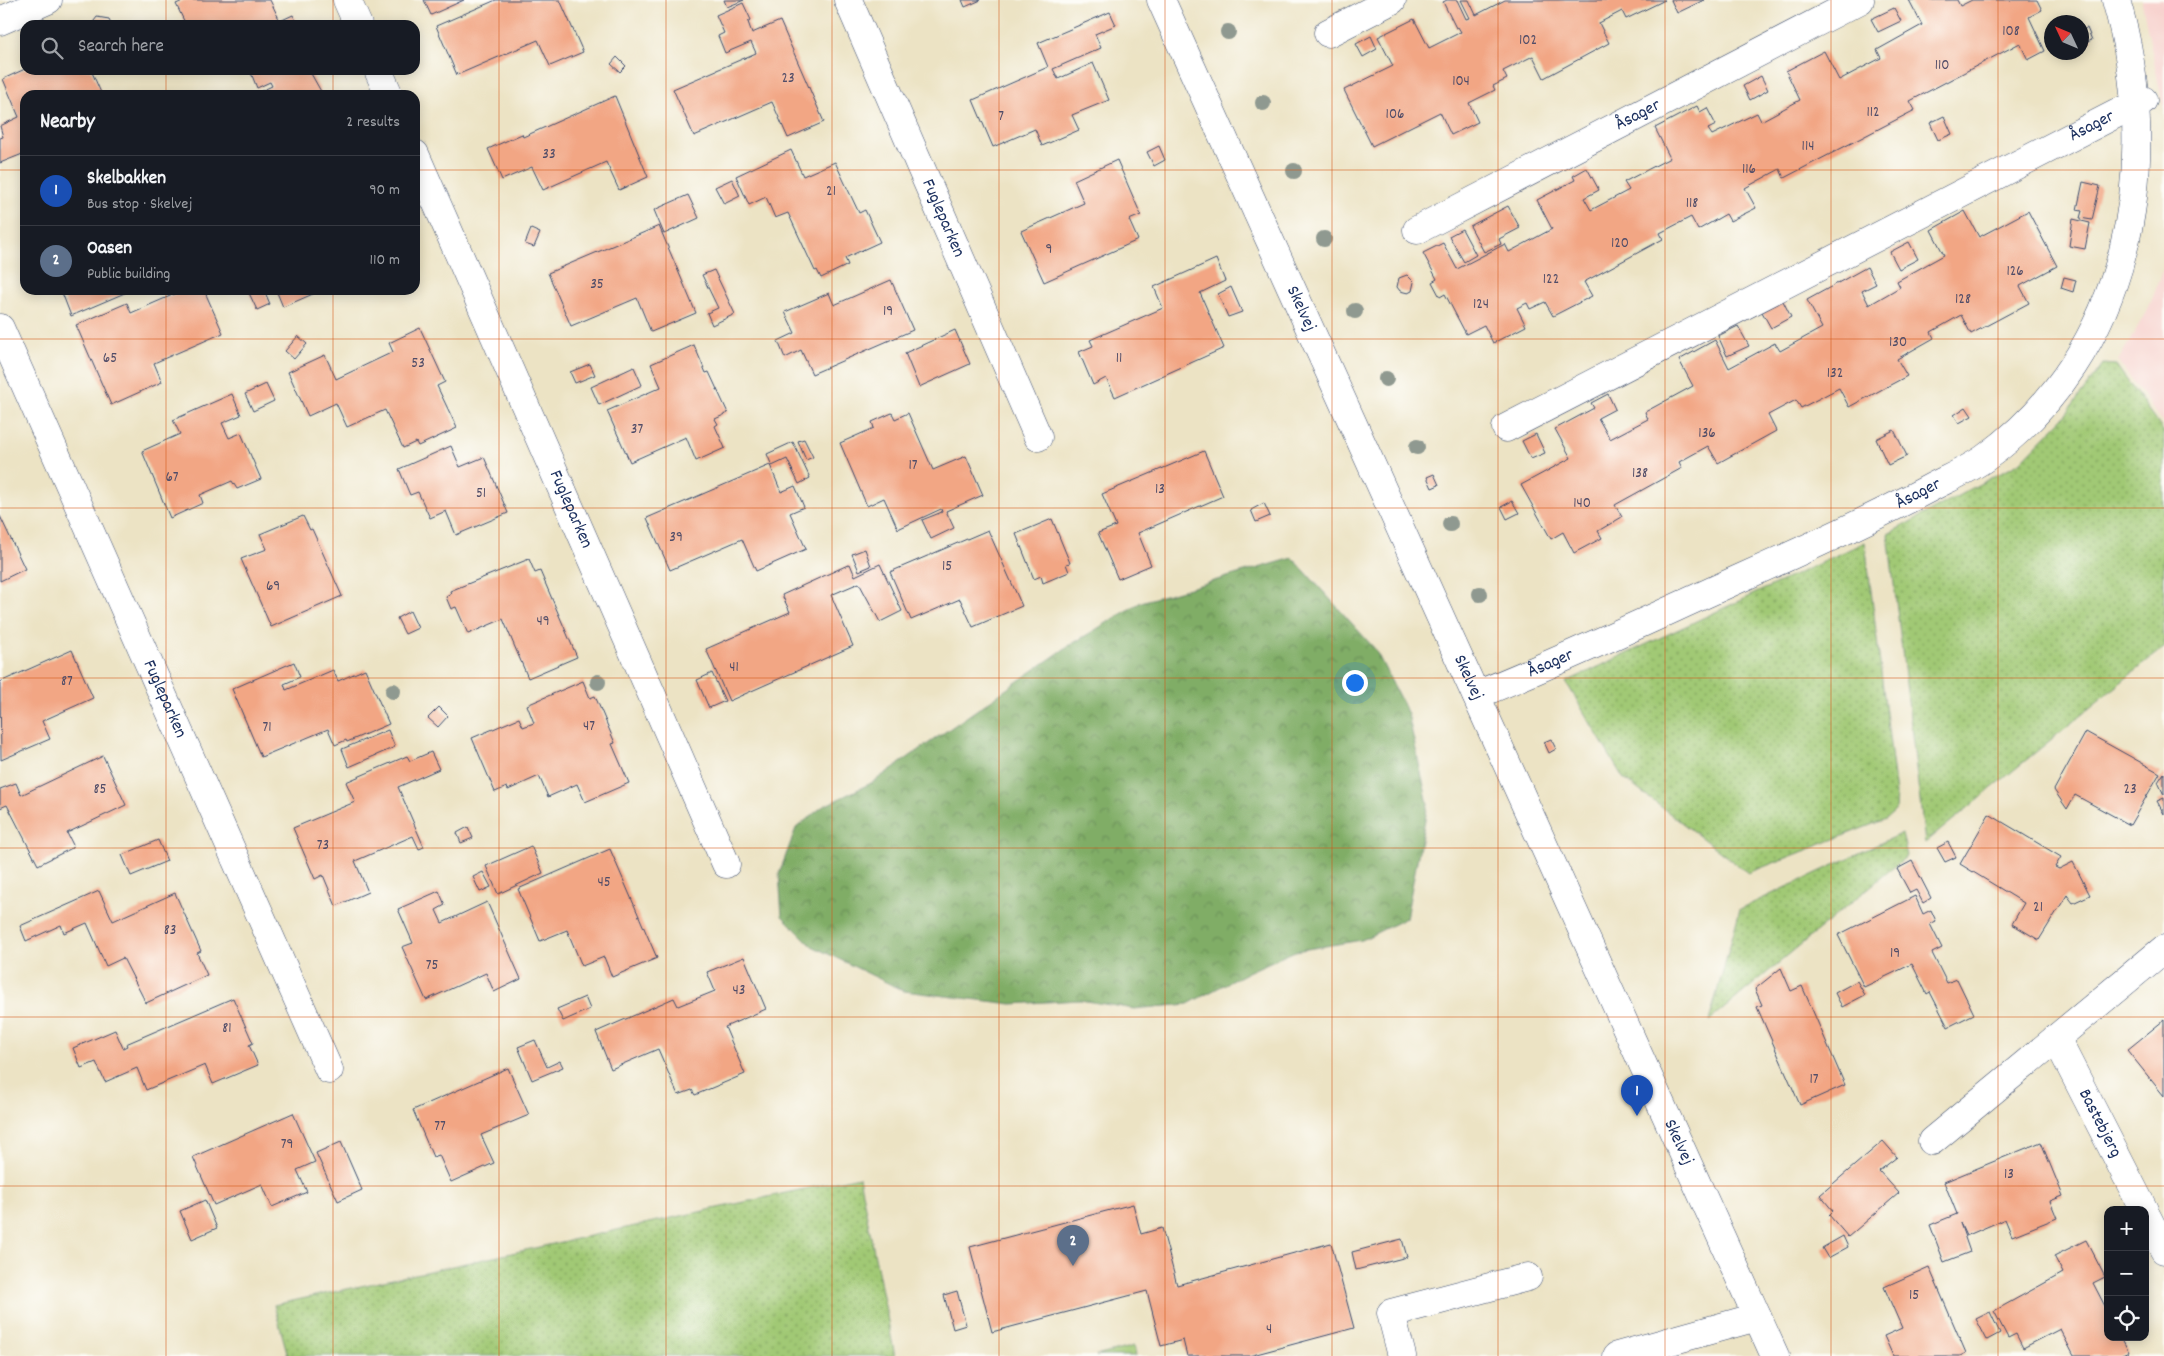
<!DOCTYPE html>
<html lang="en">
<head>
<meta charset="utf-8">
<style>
	:root { --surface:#171b24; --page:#242831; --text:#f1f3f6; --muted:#9ea1a6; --line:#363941; --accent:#d1495b }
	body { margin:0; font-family:Dekko,sans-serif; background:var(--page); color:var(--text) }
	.controls { position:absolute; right:15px; bottom:15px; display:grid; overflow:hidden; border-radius:10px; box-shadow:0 2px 12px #0003 }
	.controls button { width:45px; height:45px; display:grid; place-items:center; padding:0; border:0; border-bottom:1px solid var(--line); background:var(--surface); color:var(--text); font:25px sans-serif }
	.compass { position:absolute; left:2044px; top:15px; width:45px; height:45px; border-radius:50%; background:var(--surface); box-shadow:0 2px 12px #0003; rotate:314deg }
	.you { position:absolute; left:1354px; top:682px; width:18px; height:18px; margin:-12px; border:4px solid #fff; border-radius:50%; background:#1a73e8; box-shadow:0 0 0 8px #1a73e833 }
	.badge { display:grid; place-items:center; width:32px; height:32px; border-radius:50%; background:var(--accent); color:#fff; font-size:16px; font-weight:700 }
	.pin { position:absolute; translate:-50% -41px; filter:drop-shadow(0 1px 2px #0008) }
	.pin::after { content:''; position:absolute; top:26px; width:18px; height:15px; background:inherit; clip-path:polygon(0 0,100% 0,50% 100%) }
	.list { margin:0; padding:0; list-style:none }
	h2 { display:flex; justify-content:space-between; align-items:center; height:65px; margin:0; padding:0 20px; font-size:21px }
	h2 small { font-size:16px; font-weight:400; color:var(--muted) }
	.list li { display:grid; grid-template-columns:32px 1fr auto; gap:15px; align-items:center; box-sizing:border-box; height:70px; padding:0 20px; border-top:1px solid var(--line) }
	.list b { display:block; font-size:19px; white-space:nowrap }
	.list p { margin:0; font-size:16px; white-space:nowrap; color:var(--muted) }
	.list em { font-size:16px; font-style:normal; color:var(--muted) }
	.icon { flex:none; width:28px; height:28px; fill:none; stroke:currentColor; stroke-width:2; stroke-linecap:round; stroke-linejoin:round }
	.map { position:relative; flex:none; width:2164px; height:1356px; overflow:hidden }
	.search { position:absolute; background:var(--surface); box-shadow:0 2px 12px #0003; left:20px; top:20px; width:400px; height:55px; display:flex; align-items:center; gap:12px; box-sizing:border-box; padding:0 18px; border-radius:15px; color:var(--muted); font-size:19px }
	.panel { position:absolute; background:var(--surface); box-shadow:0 2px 12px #0003; left:20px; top:90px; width:400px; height:205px; border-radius:15px }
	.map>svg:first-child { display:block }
</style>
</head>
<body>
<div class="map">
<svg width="2164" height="1356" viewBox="0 0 2164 1356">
	<defs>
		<pattern id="grass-dots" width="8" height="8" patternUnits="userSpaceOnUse" patternTransform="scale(1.25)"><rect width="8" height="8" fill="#a1c974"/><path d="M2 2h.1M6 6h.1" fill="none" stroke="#82a462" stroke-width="1.8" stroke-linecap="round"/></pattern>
		<pattern id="forest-crowns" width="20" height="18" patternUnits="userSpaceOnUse" patternTransform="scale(1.25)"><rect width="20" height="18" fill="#80ad66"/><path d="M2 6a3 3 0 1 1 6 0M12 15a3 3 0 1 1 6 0" fill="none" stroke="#688d57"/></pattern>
	</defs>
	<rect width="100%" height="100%" fill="#fdfcf7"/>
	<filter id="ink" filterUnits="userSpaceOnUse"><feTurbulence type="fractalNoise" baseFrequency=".02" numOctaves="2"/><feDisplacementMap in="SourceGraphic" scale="10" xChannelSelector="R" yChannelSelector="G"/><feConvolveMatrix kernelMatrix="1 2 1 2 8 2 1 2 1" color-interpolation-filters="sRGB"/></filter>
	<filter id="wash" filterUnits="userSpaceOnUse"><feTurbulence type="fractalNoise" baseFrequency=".0096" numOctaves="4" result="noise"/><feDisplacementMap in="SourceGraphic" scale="20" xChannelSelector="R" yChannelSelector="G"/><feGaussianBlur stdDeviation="1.12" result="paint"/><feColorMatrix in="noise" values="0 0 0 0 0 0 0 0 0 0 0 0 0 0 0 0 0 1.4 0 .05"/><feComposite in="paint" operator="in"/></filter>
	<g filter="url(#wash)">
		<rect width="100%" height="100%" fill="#ece3c4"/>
		<!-- built -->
		<path fill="#f7d0cc" d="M2142 0H2164V111L2142 3Z
			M2164 268V425L2118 361 2149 307Z"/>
		<!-- grass -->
		<path fill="url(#grass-dots)" stroke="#5e7c69" d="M2103 364 2116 365 2164 432V647L1925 843 1888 534 2020 462 2064 417Z
			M1865 542 1896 793 1895 811 1886 819 1748 873 1623 778 1566 682Z
			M1902 833 1907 856 1709 1021 1740 909Z
			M859 1177 895 1356H288L274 1305Z"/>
		<!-- forest -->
		<path fill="url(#forest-crowns)" stroke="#4e6e62" d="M1293 558 1375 649 1408 714 1428 804 1406 918 1362 940 1295 951 1248 972 1188 1004 1134 1009 1080 1000 1012 1004 904 991 812 946 782 916 779 874 796 828 822 807 873 782 1067 647 1141 602Z"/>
		<!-- pitch -->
		<path fill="#a1c974" stroke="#5e7c69" d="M1134 1346 1136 1356H1096Z"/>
		<g id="blocks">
			<!-- building -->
			<path fill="#f2a684" d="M185 0H270L280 21 293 15 298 25H186L176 4Z
				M424 0H464L431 15Z
				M496 0H560L583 52 550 66 538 40 457 75 436 26Z
				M724 0H744L727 7Z
				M962 0H981L965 7Z
				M1447 0H1457L1466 19 1470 18 1461 0H1469L1476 15 1505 0H1665L1626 19 1622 11 1599 23 1609 43 1544 78 1533 56 1503 71 1507 79 1493 86 1495 90 1469 103 1478 122 1451 135 1440 112 1372 146 1344 90 1393 66 1378 37 1414 19 1429 48 1461 32 1458 27 1456 28 1443 2Z
				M1671 0H1704L1677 13Z
				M1909 0H1957L1960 6 1972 0H2037L2042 10 2029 17 2045 51 2028 60 2020 43 1910 101 1915 110 1784 178 1780 169 1745 188 1756 208 1730 221 1726 214 1698 230 1691 217 1660 233 1663 239 1584 282 1592 296 1553 316 1545 302 1530 309 1527 303 1517 308 1526 326 1493 343 1484 325 1466 334 1445 294 1440 297 1432 282 1437 279 1423 253 1443 243 1457 269 1505 244 1509 252 1552 229 1537 200 1575 180 1573 176 1587 168 1599 190 1584 198 1591 210 1629 190 1624 182 1670 158 1655 128 1697 106 1700 112 1707 108 1716 125 1708 129 1712 135 1757 113 1761 121 1800 100 1786 71 1824 51 1839 80 1881 58 1877 50 1922 25Z
				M743 3 751 20 748 22 752 33 780 21 824 122 788 138 772 102 694 136 673 89 756 53 751 42 725 53 718 36 724 33 716 15Z
				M1894 8 1901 21 1878 32 1871 19Z
				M1110 12 1116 25 1095 34 1101 48 1053 69 1058 79 1093 63 1109 100 1072 115 1079 130 1042 146 1035 129 993 147 973 100 1048 67 1038 43Z
				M97 17 109 19 112 25H91Z
				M2087 28 2092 40 2082 44V30Z
				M1371 36 1377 49 1363 57 1356 44Z
				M617 57 626 66 620 72 611 64Z
				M25 69 91 70 102 95H25V153L0 163V138L3 137 0 126 19 117 3 79Z
				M257 70H309L323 95H253L272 86 270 82 257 88 251 73Z
				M1761 76 1768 90 1750 100 1743 86Z
				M615 96 648 177 619 190 606 162 543 190 532 167 502 180 488 149 522 134 523 137Z
				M1944 116 1952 134 1938 140 1930 123Z
				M1159 146 1165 160 1154 166 1147 152Z
				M791 150 803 176 835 162 859 213 865 210 880 242 845 258 848 265 821 278 817 270 815 271 788 213 775 218 766 197 749 205 736 176Z
				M1117 160 1141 215 1129 220 1138 240 1044 282 1021 231 1084 203 1074 180Z
				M732 179 740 196 724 204 715 187Z
				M2083 182 2100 186 2092 220 2080 218 2082 211 2077 210Z
				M688 195 699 218 664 234 654 210Z
				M1508 206 1520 228 1499 239 1501 244 1484 252 1470 226Z
				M1965 211 1979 237 2028 211 2057 266 2020 286 2029 303 1971 334 1961 315 1931 332 1934 338 1897 359 1907 376 1849 407 1839 388 1801 408 1796 400 1768 415 1776 431 1718 463 1708 446 1679 462 1682 468 1615 505 1622 517 1598 531 1602 538 1574 553 1563 532 1551 539 1521 485 1571 458 1555 429 1594 408 1591 403 1608 394 1615 409 1598 418 1610 439 1648 419 1645 412 1693 386 1679 360 1715 340 1729 368 1775 343 1780 351 1822 328 1807 300 1867 267 1876 284 1862 291 1869 305 1900 287 1897 281 1944 255 1931 230Z
				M2073 219 2090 223 2085 249 2069 246Z
				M659 226 696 313 651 332 637 298 571 326 548 273Z
				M531 229 540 233 534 247 525 244Z
				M1462 229 1476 255 1464 262 1449 236Z
				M1909 242 1918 259 1899 269 1890 252Z
				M1216 259 1225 281 1200 293 1224 348 1115 397 1106 378 1093 385 1079 352 1093 346 1090 340 1163 308 1154 287Z
				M714 270 735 314 712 325 707 313 718 308 702 275Z
				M1407 275 1414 282 1412 291 1408 293 1400 291 1397 287 1399 278Z
				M2064 277 2076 280 2073 292 2061 288Z
				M891 280 913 330 812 374 801 350 785 358 778 341 795 333 785 312 829 293 834 305Z
				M1231 287 1242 312 1228 317 1218 294Z
				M61 290H126L127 292 71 316Z
				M175 290H204L223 333 154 363 162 382 111 405 76 325 127 303 131 313 177 293Z
				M255 290H264L270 304 257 310 249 293Z
				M276 290H322L283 307Z
				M1783 301 1791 317 1771 328 1762 312Z
				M1738 326 1749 346 1727 356 1718 336Z
				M420 328 445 382 437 386 457 428 418 446 416 442 403 448 385 410 347 427 336 403 308 416 288 372 325 355 336 379 393 352 389 343Z
				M955 330 970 364 919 387 905 353Z
				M298 336 307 344 294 359 285 351Z
				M694 345 706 373 709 372 728 413 715 419 718 424 715 426 725 448 696 461 686 437 630 462 607 411 661 387 651 364Z
				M590 364 595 375 575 383 570 372Z
				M634 367 642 385 599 405 591 387Z
				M266 384 274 401 253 411 245 394Z
				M232 394 241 415 222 423 229 438 241 433 261 479 237 489 232 481 200 495 203 503 170 518 142 451 180 434 173 420Z
				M1966 407 1972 416 1959 423 1954 415Z
				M892 413 895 419 908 413 933 470 966 456 983 495 946 511 954 528 931 539 922 520 942 512 941 509 898 529 884 498 867 506 840 443 874 428 872 422Z
				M1894 430 1907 456 1888 465 1876 439Z
				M1536 434 1545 453 1531 459 1522 441Z
				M804 439 813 457 806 460 798 441Z
				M793 442 810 478 799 484 787 459 772 466 767 454Z
				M451 446 460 467 484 457 508 513 456 535 446 511 430 518 418 492 410 495 399 469Z
				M1204 451 1223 496 1138 533 1151 565 1118 579 1098 533 1116 526 1102 494Z
				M770 465 781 492 795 486 804 507 790 513 806 549 756 571 742 539 670 570 647 518Z
				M1434 474 1439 485 1432 488 1427 477Z
				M1512 501 1519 513 1507 519 1501 507Z
				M1264 503 1270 516 1256 522 1251 510Z
				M0 516 25 569 0 581Z
				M303 516 310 530 312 529 342 596 271 627 241 559 267 549 260 534Z
				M1052 519 1070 563 1066 564 1069 572 1043 583 1041 576 1034 579 1016 534Z
				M988 530 1022 606 973 627 960 599 911 620 890 572Z
				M865 549 871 566 859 571 852 554Z
				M529 559 535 573 540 571 577 657 528 678 503 619 468 634 456 607 451 609 446 597 451 594 450 591Z
				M850 564 855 576 880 564 902 611 880 622 859 583 831 595 853 646 729 701 706 649 790 612 782 595Z
				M410 611 418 628 405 634 397 618Z
				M72 650 93 698 42 721 50 739 1 760 0 682Z
				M294 662 300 677 284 684 286 690 333 670 338 681 365 669 389 724 347 742 346 740 335 745 328 729 261 757 232 689Z
				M712 673 725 701 709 708 697 680Z
				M583 681 590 698 595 696 615 743 612 744 629 783 585 802 577 784 548 797 539 776 508 790 507 787 495 792 472 738 519 718 523 727 534 723 527 705Z
				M439 707 448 716 438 727 428 718Z
				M388 730 395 747 349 767 342 749Z
				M2086 732 2160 773 2130 825 2075 795 2067 809 2054 790Z
				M1551 739 1556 749 1549 753 1544 742Z
				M431 752 439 769 398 787 424 847 419 849 413 836 355 861 368 892 336 906 323 875 315 879 293 828 355 802 346 782 407 756 410 761Z
				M103 756 126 805 67 833 74 847 38 865 7 805 0 808V789L16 783 21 795Z
				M2164 773V795L2158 782Z
				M2164 798V814L2157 801Z
				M1989 814 2061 857 2055 867 2059 869 2073 862 2090 895 2073 903 2067 895 2039 940 2012 924 2024 903 1960 864Z
				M468 827 473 838 461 843 457 833Z
				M158 840 167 861 131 876 122 855Z
				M1948 842 1956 857 1945 862 1937 848Z
				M531 846 543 873 498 894 486 866Z
				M610 849 657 958 612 977 604 957 582 966 567 930 540 941 518 889Z
				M1912 861 1931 898 1923 903 1916 890 1910 893 1897 869Z
				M483 872 491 887 480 892 473 877Z
				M99 891 113 921 175 893 201 951 197 953 207 975 146 1003 123 958 106 966 87 923 64 933 61 925 26 941 20 926Z
				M439 891 445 905 436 910 442 923 487 902 521 979 494 992 486 973 426 1000 402 947 413 943 398 909Z
				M1915 896 1923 914 1931 910 1936 921 1930 924 1942 948 1932 953 1947 983 1957 979 1974 1014 1948 1027 1930 992 1927 994 1912 964 1864 987 1838 935Z
				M744 957 766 1009 725 1027 745 1074 695 1095 692 1090 678 1095 658 1049 611 1069 596 1032 674 998 678 1006 715 991 707 972Z
				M1781 968 1791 991 1802 986 1845 1085 1800 1105 1757 1007 1762 1005 1755 989Z
				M1857 981 1865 995 1842 1007 1835 993Z
				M585 997 590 1009 563 1021 557 1009Z
				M233 998 253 1043 249 1045 258 1065 213 1084 205 1065 146 1090 137 1068 105 1082 96 1062 81 1068 73 1048 115 1030 123 1048 127 1046 126 1044Z
				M2164 1020V1096L2127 1050Z
				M535 1040 547 1067 560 1061 563 1067 532 1080 518 1047Z
				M508 1068 529 1115 481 1135 494 1163 451 1182 439 1155 433 1157 413 1110Z
				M293 1113 315 1162 297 1170 307 1192 272 1207 262 1184 214 1205 193 1157Z
				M1883 1141 1897 1157 1879 1171 1899 1193 1848 1237 1829 1215 1833 1211 1820 1195Z
				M341 1142 362 1190 338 1201 316 1153Z
				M2041 1142 2063 1196 2050 1201 2057 1218 2012 1236 2005 1219 1966 1236 1960 1223 1970 1252 1944 1262 1930 1225 1957 1214 1944 1182Z
				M205 1200 217 1228 192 1239 180 1211Z
				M1133 1204 1141 1234 1162 1228 1177 1285 1331 1243 1354 1328 1249 1356H1187L1183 1340 1161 1346 1147 1291 992 1332 970 1247Z
				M1843 1236 1848 1247 1828 1258 1822 1248Z
				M1402 1239 1407 1257 1356 1270 1352 1252Z
				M2086 1240 2105 1277 2093 1283 2108 1312V1337H2121L2129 1352 2120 1356H2074L2060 1329 2023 1348 2016 1334 2008 1338 1994 1311 2063 1273 2054 1256Z
				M1929 1267 1966 1353 1960 1356H1893L1884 1336 1902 1328 1884 1287Z
				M957 1291 966 1325 953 1329 944 1295Z
				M1990 1312 2000 1333 1987 1340 1976 1319Z"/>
		</g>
	</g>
	<g filter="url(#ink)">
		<use href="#blocks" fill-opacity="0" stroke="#3a4a6d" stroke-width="1"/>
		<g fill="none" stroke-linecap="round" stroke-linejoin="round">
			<!-- minor casing -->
			<g stroke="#3a4a6d" stroke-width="29">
				<g id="minor">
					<path d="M347 0 358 25"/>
					<path id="s1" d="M848 0 1038 437"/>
					<path id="s2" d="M1161 0 1775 1356"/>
					<path d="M0 21 48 0"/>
					<path d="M1328 33 1392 0"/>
					<path d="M378 70 389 95"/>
					<path id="s3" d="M415 154 726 864"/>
					<path id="s4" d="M1417 230 1860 0"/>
					<path id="s5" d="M0 328 329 1070"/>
					<path id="s6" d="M1506 428 2143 100"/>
					<path id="s7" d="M1476 695C1566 659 1654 617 1743 577 1806 549 1868 521 1928 489 1947 479 1968 470 1985 458 2130 353 2164 165 2116 0"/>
					<path id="s8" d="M2056 1038 2144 1210"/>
					<path d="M1932 1141 2164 949"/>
					<path d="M2145 1213 2164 1250"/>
					<path d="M1402 1356 1391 1313 1528 1277"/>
					<path d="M1617 1356 1757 1317"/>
				</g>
			</g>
			<!-- minor -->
			<use href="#minor" stroke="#fff" stroke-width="28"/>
		</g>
		<!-- trees -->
		<g fill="#8f9990">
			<circle cx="1228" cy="32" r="8"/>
			<circle cx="1263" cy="103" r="8"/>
			<circle cx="1294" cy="171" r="8"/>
			<circle cx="1324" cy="239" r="8"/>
			<circle cx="1355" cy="311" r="8"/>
			<circle cx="1386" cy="379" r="8"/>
			<circle cx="1417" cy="447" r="8"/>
			<circle cx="1450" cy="524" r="8"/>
			<circle cx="1480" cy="594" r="8"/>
			<circle cx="598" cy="682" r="8"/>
			<circle cx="393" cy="691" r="8"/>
		</g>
	</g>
	<!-- grid -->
	<path fill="none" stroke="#d45514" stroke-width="1" stroke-opacity="0.55" d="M166 0V25M333 0V25M499 0V1356M666 0V1356M832 0V1356M999 0V1356M1165 0V1356M1332 0V1356M1498 0V1356M1665 0V1356M1831 0V1356M1998 0V1356M166 70V95M333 70V95M0 170H25M415 170H2164M166 290V1356M333 290V1356M0 339H2164M0 508H2164M0 678H2164M0 848H2164M0 1017H2164M0 1186H2164"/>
	<g text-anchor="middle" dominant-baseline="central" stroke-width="4" stroke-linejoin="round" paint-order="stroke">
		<!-- number labels -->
		<g font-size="15" fill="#514d68">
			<text x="2011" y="32">108</text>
			<text x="1528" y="41">102</text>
			<text x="1942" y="66">110</text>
			<text x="788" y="79">23</text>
			<text x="1461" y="82">104</text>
			<text x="1873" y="113">112</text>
			<text x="1395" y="115">106</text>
			<text x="1001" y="117">7</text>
			<text x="1808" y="147">114</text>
			<text x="549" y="155">33</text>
			<text x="1749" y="170">116</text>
			<text x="831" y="192">21</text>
			<text x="1692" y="204">118</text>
			<text x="1620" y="244">120</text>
			<text x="1049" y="250">9</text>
			<text x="2015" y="272">126</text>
			<text x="1551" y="280">122</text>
			<text x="597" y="285">35</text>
			<text x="1963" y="300">128</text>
			<text x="1481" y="305">124</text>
			<text x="888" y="312">19</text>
			<text x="1898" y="343">130</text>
			<text x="110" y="359">65</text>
			<text x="1119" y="359">11</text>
			<text x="418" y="364">53</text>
			<text x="1835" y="374">132</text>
			<text x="637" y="430">37</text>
			<text x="1707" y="434">136</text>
			<text x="913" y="466">17</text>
			<text x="1640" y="474">138</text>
			<text x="172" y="478">67</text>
			<text x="1160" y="490">13</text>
			<text x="481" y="494">51</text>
			<text x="1582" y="504">140</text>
			<text x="676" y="538">39</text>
			<text x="947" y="567">15</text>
			<text x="273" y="587">69</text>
			<text x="543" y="622">49</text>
			<text x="734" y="668">41</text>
			<text x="67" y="682">87</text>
			<text x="589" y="727">47</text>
			<text x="267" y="728">71</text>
			<text x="100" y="790">85</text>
			<text x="2130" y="790">23</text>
			<text x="323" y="846">73</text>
			<text x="604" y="883">45</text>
			<text x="2038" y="908">21</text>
			<text x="170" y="931">83</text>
			<text x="1895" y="954">19</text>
			<text x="432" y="966">75</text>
			<text x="739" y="991">43</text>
			<text x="227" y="1029">81</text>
			<text x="1814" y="1080">17</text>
			<text x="440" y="1127">77</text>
			<text x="287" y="1145">79</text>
			<text x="2009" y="1175">13</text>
			<text x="1914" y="1296">15</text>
			<text x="1269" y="1330">4</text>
		</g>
		<!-- street labels -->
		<g font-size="18" fill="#1b2f5e" stroke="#fdfcf7">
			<text stroke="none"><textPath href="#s4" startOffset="249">Åsager</textPath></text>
			<text stroke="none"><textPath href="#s6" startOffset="659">Åsager</textPath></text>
			<text stroke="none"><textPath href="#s1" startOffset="238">Fugleparken</textPath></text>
			<text stroke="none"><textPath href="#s2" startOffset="339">Skelvej</textPath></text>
			<text stroke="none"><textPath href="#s7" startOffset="486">Åsager</textPath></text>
			<text stroke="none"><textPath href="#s3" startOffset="388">Fugleparken</textPath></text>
			<text stroke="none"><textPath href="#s7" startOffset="81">Åsager</textPath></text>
			<text stroke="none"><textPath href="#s2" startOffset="744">Skelvej</textPath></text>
			<text stroke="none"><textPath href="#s5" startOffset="406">Fugleparken</textPath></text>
			<text stroke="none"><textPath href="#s8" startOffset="96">Bastebjerg</textPath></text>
			<text stroke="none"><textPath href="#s2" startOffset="1254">Skelvej</textPath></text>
		</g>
	</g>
</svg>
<div class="controls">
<button>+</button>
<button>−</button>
<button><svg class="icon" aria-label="locate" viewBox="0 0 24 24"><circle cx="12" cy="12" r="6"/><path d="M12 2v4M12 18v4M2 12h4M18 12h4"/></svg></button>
</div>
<svg class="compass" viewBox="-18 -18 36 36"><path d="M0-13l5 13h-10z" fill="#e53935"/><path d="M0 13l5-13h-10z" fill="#9ea1a6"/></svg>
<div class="you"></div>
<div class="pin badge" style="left:1637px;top:1116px;background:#1a4fb4">1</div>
<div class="pin badge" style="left:1073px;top:1266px;background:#5c6f8a">2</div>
<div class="search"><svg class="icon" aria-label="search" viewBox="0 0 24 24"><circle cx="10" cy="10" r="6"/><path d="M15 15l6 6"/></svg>Search here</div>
<section class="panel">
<h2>Nearby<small>2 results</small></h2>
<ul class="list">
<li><span class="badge" style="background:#1a4fb4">1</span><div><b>Skelbakken</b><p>Bus stop · Skelvej</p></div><em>90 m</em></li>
<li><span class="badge" style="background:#5c6f8a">2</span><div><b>Oasen</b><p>Public building</p></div><em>110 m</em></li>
</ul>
</section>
</div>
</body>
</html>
